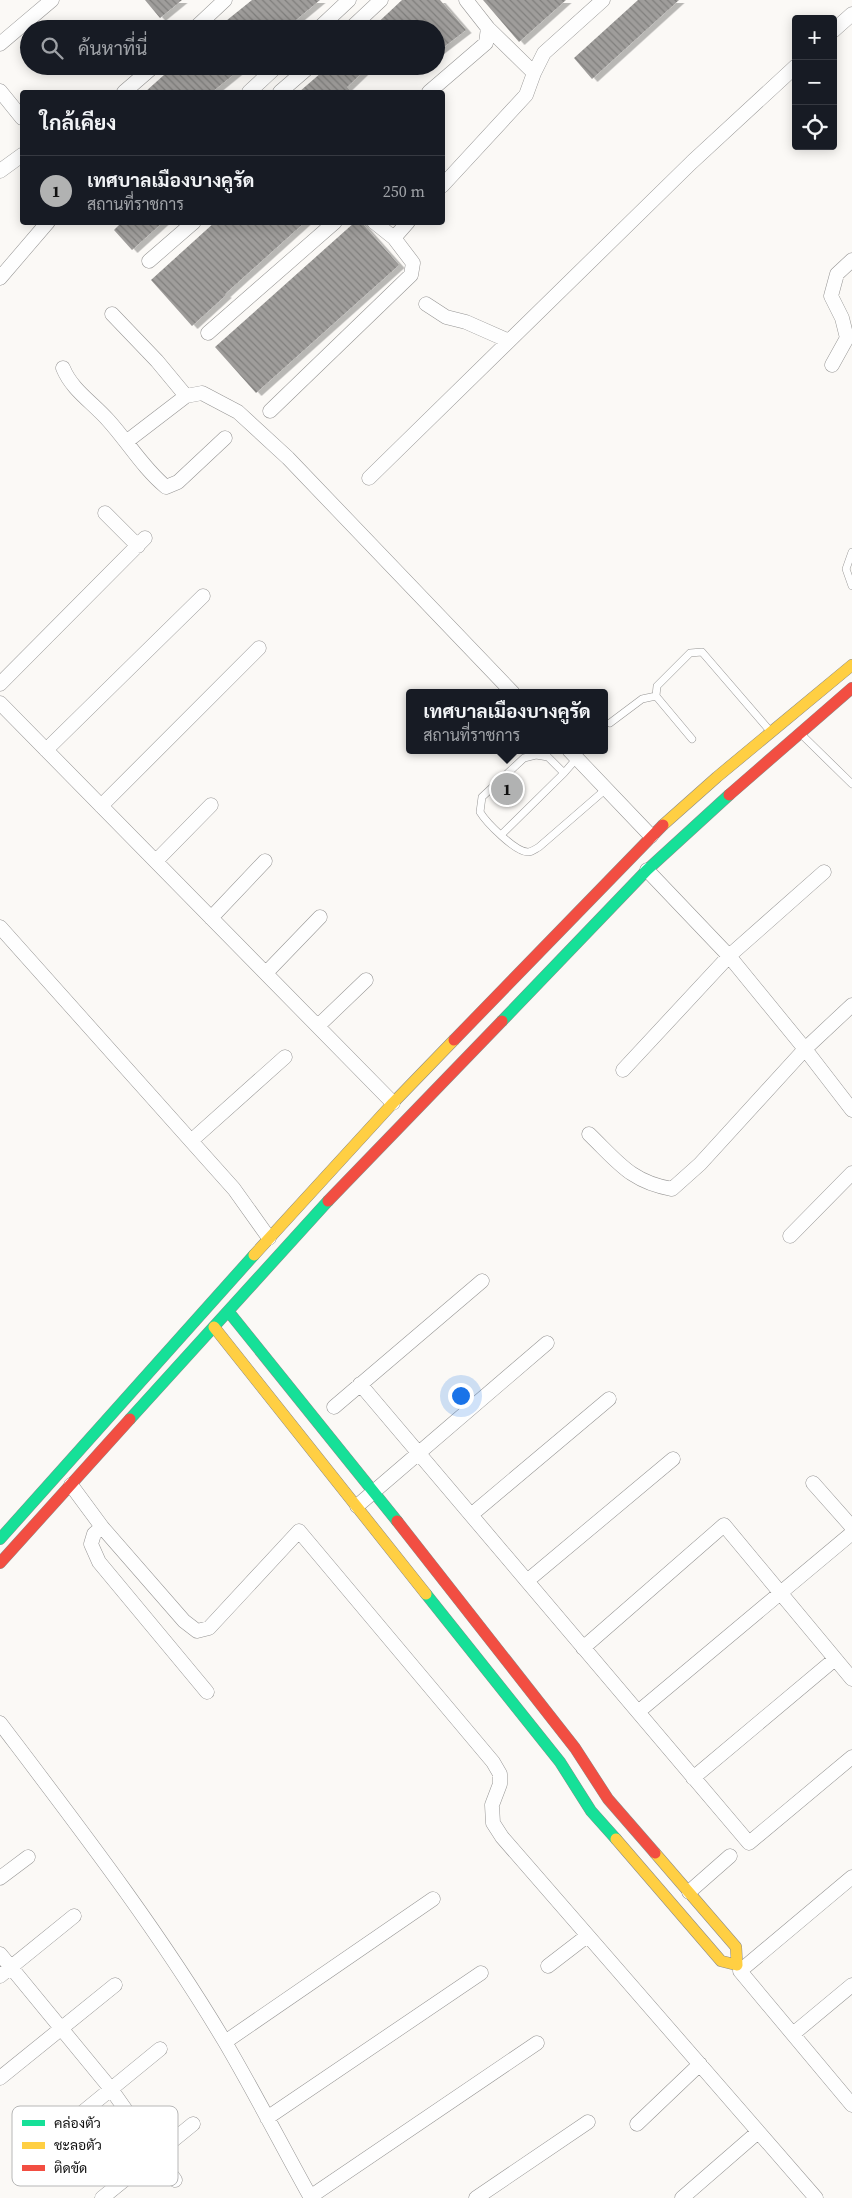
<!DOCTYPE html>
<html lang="th">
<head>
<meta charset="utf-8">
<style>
	:root { --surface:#171b24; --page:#242831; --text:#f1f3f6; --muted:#9ea1a6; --line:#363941; --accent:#b1b2b2 }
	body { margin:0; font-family:"Source Serif 4",Sarabun,serif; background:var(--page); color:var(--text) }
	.controls { position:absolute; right:15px; top:15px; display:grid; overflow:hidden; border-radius:5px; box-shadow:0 2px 12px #0003 }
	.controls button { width:45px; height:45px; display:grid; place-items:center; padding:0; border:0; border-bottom:1px solid var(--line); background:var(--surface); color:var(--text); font:25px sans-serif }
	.you { position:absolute; left:460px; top:1395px; width:18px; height:18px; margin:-12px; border:4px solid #fff; border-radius:50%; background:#1a73e8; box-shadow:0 0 0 8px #1a73e833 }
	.badge { display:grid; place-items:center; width:32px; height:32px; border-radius:50%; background:var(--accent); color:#111; font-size:16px; font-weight:700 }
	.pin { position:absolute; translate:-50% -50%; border:2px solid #fff; box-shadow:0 1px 5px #0006 }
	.popup { position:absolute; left:406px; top:689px; width:202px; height:65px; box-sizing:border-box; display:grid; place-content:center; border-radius:5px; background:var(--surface); filter:drop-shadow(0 1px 4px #0005); font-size:16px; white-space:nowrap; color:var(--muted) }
	.popup b { font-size:19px; color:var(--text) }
	.popup::after { content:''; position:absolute; left:50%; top:100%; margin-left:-10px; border:10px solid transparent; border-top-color:var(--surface) }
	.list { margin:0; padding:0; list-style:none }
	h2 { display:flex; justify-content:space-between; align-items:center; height:65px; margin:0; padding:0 20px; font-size:21px }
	h2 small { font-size:16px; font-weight:400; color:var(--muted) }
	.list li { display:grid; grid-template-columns:32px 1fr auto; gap:15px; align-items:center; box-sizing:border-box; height:70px; padding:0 20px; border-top:1px solid var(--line) }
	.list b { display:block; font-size:19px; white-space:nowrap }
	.list p { margin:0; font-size:16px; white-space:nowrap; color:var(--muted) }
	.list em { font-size:16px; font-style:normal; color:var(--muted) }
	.icon { flex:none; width:28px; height:28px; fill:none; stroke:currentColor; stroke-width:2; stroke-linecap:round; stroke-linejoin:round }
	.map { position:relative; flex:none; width:852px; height:2198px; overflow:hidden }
	.search { position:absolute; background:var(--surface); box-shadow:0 2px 12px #0003; left:20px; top:20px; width:425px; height:55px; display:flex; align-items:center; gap:12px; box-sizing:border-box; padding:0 18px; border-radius:28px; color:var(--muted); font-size:19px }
	.panel { position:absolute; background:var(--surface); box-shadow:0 2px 12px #0003; left:20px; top:90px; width:425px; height:135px; border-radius:5px }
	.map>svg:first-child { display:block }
</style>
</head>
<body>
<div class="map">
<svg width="852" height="2198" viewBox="0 0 852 2198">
	<defs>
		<pattern id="building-back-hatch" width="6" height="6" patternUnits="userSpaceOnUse" patternTransform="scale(1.25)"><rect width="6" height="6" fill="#9f9d9b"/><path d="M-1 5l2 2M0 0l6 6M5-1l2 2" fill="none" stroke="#807f7d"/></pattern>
		<filter id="shadow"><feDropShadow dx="5.5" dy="3" stdDeviation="0" flood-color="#0004"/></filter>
	</defs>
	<rect width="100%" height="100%" fill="#fbf9f6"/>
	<!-- building -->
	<path fill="url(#building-back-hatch)" filter="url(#shadow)" d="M145 0H182L160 18Z
		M252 0H320L285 29H216Z
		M402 0H440L466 30 436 53V29H371Z
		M483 0H566L519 42Z
		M638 0H679L592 79 574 58Z
		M174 66H194L202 75 213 66H244L212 92H145Z
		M329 66H369L347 87 352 92H299Z
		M122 222H163L132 250 114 230Z
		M215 222H305L225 294 226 295 192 326 151 280Z
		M355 222H361L399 265 256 393 215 347Z"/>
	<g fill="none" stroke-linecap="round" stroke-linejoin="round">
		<!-- lane casing -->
		<g stroke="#969594" stroke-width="8">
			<path id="lane" d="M852 552 846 569 852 586
				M610 723 642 699 656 696
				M802 735 852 784
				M692 739 656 696 657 686 690 653 702 652 771 732
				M564 773 577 758
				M501 835 564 773 548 757 536 755 524 758 482 797 480 812C486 822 515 852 528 852 532 852 535 849 539 847L606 789"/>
		</g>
		<!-- street casing -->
		<g stroke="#969594" stroke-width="15">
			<path id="street" d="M488 28 534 73
				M194 29 225 0
				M318 29 349 0
				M350 29 381 0
				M833 31 852 14
				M0 44 52 0
				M0 91 22 118
				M124 92 154 66
				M249 92 277 66
				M280 92 310 66
				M429 92 486 43 488 28 466 0
				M0 171 22 155
				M442 186 526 95 534 73 544 53 603 0
				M394 238 408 222
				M149 261 194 222
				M0 278 48 222
				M426 304 446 317 466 322 509 341
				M112 314 157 361 186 396
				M208 333 335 222
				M832 365 847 338 842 318 831 296 837 274 852 260
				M63 368C72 390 92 402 108 420 128 442 143 468 166 487L178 482 225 438
				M270 411 411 275 413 263 394 238 374 222
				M126 442 186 396 202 393 238 412 288 458 513 693
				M369 478 692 162 796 66
				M105 513 138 546
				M0 684 145 538
				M0 703 393 1103
				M46 750 203 596
				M569 750 651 836
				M101 806 259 648
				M156 861 211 805
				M647 870 729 956 805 1049 852 1110
				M211 918 265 861
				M0 927 234 1189 269 1238
				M266 973 320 917
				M318 1026 366 980
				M623 1070 729 956 824 872
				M589 1134C618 1162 631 1182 672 1189L700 1164 805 1049 852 1005
				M191 1141 285 1057
				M790 1236 852 1173
				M360 1384 749 1843 852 1757
				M334 1407 482 1281
				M813 1483 852 1527
				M71 1485 102 1527 184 1621 197 1631 209 1628 299 1531 493 1762 500 1774V1784L492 1805 493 1823 502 1837 816 2198
				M357 1506 547 1343
				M471 1515 609 1399
				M102 1527 94 1534 91 1544 99 1562 207 1692
				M527 1581 673 1459
				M583 1648 724 1525 852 1679
				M638 1712 852 1533
				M0 1723C78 1826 159 1931 225 2042 255 2093 282 2146 311 2198
				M693 1778 835 1659
				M852 1877 740 1971 852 2105
				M0 1878 28 1857
				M689 1892 730 1856
				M0 1954 111 2089 175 2180
				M548 1966 587 1936
				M0 1976 74 1916
				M793 2034 852 1985
				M225 2042 433 1899
				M0 2078 115 1985
				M267 2118 481 1973
				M637 2124 700 2064
				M28 2157 160 2049
				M310 2197 537 2043
				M102 2198 193 2124
				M476 2198 588 2122
				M682 2198 758 2132"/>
		</g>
		<!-- fast casing -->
		<g stroke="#8c8c8a" stroke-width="12">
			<path id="fast" d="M502 1021 647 870 729 795
				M228 1311 397 1521
				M130 1419 328 1201
				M0 1539 254 1255
				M426 1594 560 1762 591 1811 616 1839"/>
		</g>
		<!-- slow casing -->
		<g stroke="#8c8c8a" stroke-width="12">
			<path id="slow" d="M663 825 717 777 852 665
				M254 1255 393 1103 454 1040
				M214 1327 426 1594
				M616 1839 721 1961 737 1965 736 1947 655 1853"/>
		</g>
		<!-- jam casing -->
		<g stroke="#8c8c8a" stroke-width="12">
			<path id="jam" d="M729 795 852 688
				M454 1040 663 825
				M328 1201 502 1021
				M397 1521 575 1748 608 1799 655 1853
				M0 1563 130 1419"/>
		</g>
		<!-- lane -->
		<use href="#lane" stroke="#fefefe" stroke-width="7"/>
		<!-- street -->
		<use href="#street" stroke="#fefefe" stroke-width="14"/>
		<!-- fast -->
		<use href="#fast" stroke="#16e098" stroke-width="11"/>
		<!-- slow -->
		<use href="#slow" stroke="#ffcf43" stroke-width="11"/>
		<!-- jam -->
		<use href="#jam" stroke="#f24e42" stroke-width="11"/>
	</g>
	<!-- legend -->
	<rect x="12" y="2106" width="166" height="80" rx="8" fill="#fff" stroke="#b7b7b7" stroke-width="1"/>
	<rect x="22" y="2120" width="23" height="6" fill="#16e098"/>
	<rect x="22" y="2142" width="23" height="7" fill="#ffcf43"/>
	<rect x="22" y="2165" width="23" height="6" fill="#f24e42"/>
	<g font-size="14" fill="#101010">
		<text x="54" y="2128">คล่องตัว</text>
		<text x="54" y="2150">ชะลอตัว</text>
		<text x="54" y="2173">ติดขัด</text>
	</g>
</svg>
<div class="controls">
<button>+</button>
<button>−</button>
<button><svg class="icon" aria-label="locate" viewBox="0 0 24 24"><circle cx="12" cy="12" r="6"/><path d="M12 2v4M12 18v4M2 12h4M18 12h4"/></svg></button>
</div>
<div class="you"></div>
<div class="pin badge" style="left:507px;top:789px">1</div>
<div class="popup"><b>เทศบาลเมืองบางคูรัด</b>สถานที่ราชการ</div>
<div class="search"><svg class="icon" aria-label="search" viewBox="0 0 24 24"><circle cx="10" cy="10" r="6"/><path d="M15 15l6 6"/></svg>ค้นหาที่นี่</div>
<section class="panel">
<h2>ใกล้เคียง<small></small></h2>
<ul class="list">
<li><span class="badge">1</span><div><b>เทศบาลเมืองบางคูรัด</b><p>สถานที่ราชการ</p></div><em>250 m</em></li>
</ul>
</section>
</div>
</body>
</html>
